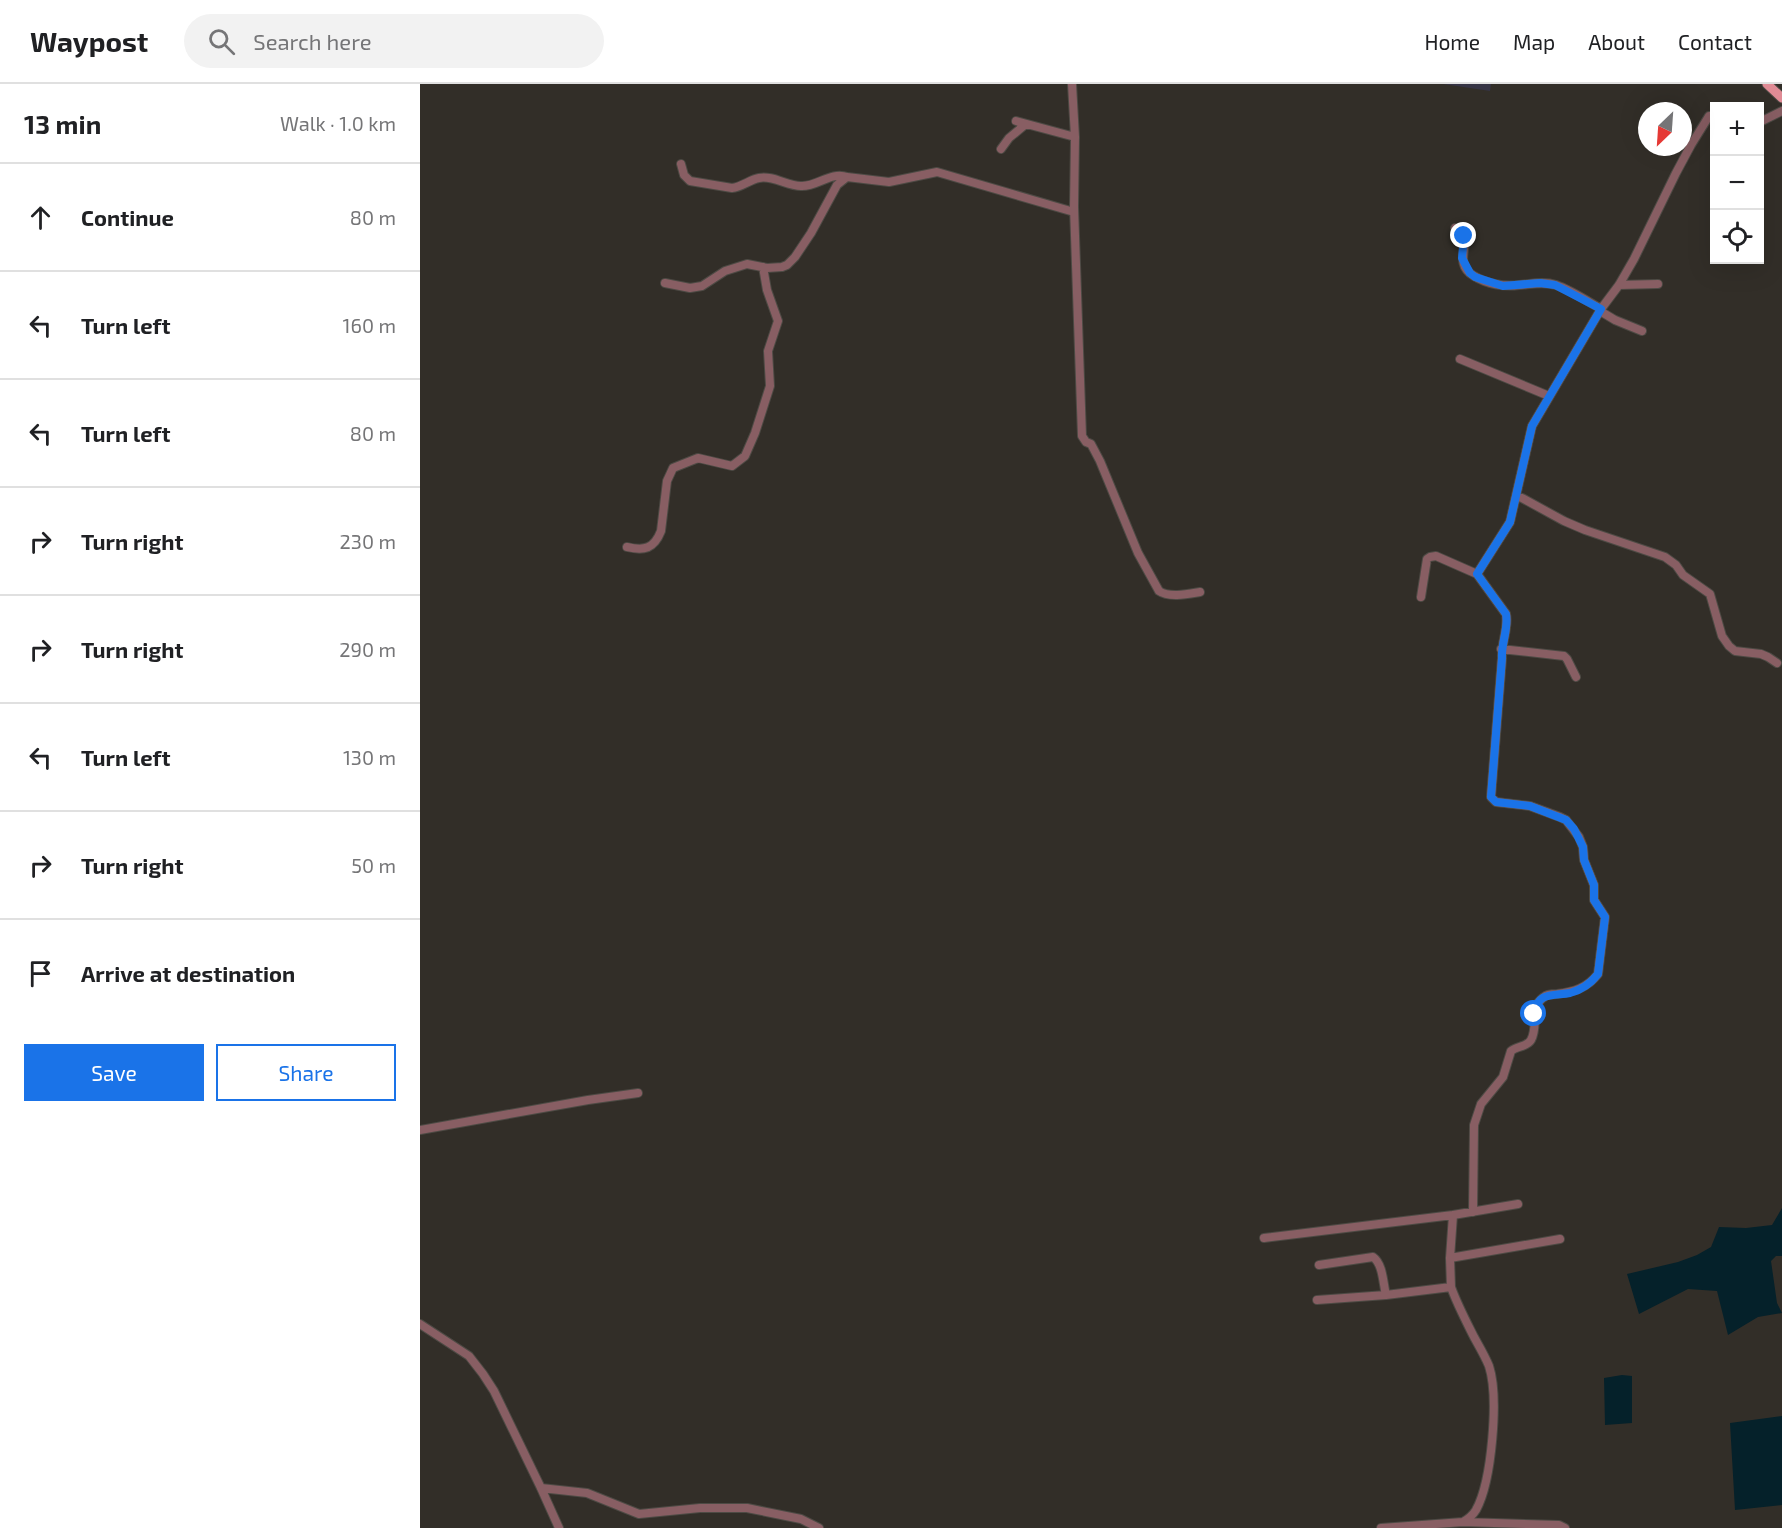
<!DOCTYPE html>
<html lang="en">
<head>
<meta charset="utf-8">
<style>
	:root { --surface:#fff; --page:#f2f2f2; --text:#202124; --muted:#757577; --line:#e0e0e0; --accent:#1a73e8 }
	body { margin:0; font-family:"Exo 2",sans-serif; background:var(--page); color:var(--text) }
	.controls { position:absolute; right:18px; top:18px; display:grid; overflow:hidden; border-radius:0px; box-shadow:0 6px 24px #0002 }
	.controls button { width:54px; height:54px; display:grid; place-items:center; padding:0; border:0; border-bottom:2px solid var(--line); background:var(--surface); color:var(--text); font:30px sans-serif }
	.compass { position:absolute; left:1218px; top:18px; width:54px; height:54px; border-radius:50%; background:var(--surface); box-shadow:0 6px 24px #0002; rotate:205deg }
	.stop { position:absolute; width:18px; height:18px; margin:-14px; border:4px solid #1a73e8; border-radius:50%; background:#fff }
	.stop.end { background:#1a73e8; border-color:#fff; box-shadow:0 2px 6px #0008 }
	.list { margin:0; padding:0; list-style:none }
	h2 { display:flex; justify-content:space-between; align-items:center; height:78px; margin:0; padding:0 24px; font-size:26px }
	h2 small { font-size:20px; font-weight:400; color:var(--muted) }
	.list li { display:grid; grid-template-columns:39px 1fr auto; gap:18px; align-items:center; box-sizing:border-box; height:108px; padding:0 24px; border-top:2px solid var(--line) }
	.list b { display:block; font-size:22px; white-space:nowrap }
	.list em { font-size:20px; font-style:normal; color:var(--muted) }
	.actions { display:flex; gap:12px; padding:18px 24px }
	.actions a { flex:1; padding:14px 0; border:2px solid var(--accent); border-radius:0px; text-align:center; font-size:21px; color:var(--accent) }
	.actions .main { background:var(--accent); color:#fff }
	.icon { flex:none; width:33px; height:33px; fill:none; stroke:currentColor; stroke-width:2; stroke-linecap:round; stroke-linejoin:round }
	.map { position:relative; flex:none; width:1362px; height:1444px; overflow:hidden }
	header { display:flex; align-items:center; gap:36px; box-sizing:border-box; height:84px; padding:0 30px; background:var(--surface); border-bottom:2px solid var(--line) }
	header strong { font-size:28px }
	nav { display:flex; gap:33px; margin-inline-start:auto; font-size:21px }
	.search { width:420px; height:54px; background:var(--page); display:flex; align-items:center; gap:15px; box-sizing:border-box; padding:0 21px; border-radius:33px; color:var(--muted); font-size:22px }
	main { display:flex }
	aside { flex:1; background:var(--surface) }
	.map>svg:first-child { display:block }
</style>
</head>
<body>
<header>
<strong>Waypost</strong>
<div class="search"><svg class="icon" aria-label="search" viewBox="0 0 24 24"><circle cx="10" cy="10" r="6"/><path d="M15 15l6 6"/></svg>Search here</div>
<nav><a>Home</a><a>Map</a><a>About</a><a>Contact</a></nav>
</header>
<main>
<aside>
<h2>13 min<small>Walk · 1.0 km</small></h2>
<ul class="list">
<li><svg class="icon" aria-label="ahead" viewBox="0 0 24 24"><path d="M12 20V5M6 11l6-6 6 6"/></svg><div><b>Continue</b></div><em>80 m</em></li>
<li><svg class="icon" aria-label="left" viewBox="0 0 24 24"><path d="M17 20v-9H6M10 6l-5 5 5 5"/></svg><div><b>Turn left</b></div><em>160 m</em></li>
<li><svg class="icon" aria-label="left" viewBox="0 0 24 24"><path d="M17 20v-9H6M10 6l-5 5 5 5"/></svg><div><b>Turn left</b></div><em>80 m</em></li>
<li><svg class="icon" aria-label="right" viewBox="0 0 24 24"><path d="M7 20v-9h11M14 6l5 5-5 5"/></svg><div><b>Turn right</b></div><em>230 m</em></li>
<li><svg class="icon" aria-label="right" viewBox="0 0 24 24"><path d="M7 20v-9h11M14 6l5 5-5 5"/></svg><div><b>Turn right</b></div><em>290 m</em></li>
<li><svg class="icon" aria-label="left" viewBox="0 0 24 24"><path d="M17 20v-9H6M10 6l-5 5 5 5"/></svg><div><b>Turn left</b></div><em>130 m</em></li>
<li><svg class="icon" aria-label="right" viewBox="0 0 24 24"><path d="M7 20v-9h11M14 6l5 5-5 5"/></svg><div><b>Turn right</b></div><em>50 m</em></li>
<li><svg class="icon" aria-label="arrive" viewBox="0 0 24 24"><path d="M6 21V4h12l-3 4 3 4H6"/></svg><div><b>Arrive at destination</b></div></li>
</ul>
<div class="actions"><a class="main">Save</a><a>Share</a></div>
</aside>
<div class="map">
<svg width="1362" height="1444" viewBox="0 0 1362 1444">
	<rect width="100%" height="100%" fill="#322e28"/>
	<!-- education -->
	<path fill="#363445" d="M1023 0H1071L1070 7Z"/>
	<!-- water -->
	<path fill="#05212a" d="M1362 1124V1172H1356L1351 1177 1357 1219 1362 1229 1338 1233 1308 1251 1297 1207 1268 1205 1219 1230 1207 1190 1258 1178 1277 1171 1291 1163 1299 1143 1326 1144 1352 1141Z
		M1202 1291 1212 1292V1339L1185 1341 1184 1294Z
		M1362 1332V1421L1315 1426 1310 1339Z"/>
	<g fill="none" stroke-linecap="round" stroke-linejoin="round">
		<!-- minor casing -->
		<g stroke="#4d4a44" stroke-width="10">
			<path id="minor" d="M652 0 655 53 654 123 662 352 666 358 671 360 680 377 718 469 739 507C749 514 768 510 780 508
				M596 37 655 53
				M1340 38 1362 27
				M581 65 589 54 606 40
				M261 80 264 91 270 97 312 104C322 103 329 96 339 94 353 91 367 102 381 102 397 103 411 87 427 93
				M1035 144C1037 145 1041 147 1043 150 1050 161 1033 180 1054 192 1067 200 1084 203 1099 201 1111 200 1124 197 1136 201 1151 206 1167 217 1181 225
				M245 199 270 204 282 202 305 187 327 180 347 184 362 183 367 181 375 173 391 149 417 101 427 93 469 98 517 88 654 128
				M1199 201 1238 200
				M1180 227 1195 236 1222 247
				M1040 275 1129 312
				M1096 412 1102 414 1144 437 1165 446 1245 473 1256 481 1263 491 1290 510 1302 552 1309 562 1315 567 1341 570 1348 573 1357 579
				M207 463C224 467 234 465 241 447L247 397 253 384 278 374 312 382 325 372 335 349 350 302 348 267 358 237 347 206 343 183
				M1057 490 1090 438 1112 342 1115 337 1181 225 1199 201 1214 175 1256 89 1271 61 1289 32H1294
				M1001 513 1007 475 1010 473 1016 472 1057 490 1086 530C1089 543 1081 559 1082 574L1071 713 1076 718 1110 722 1140 733 1146 736 1159 753 1163 763 1164 776 1174 801V816L1185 833 1178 890C1167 904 1154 908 1137 910 1133 910 1127 910 1124 913 1109 923 1119 942 1111 956 1107 963 1097 962 1091 967L1083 993 1061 1020 1054 1041 1053 1128
				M1081 565 1144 572 1147 575 1156 593
				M0 1046 168 1016 218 1009
				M844 1154 1033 1131
				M1030 1174 1140 1155
				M899 1181 953 1173C963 1180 963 1199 966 1211L1031 1203C1037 1220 1046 1237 1054 1253 1059 1262 1065 1272 1069 1282 1079 1313 1072 1397 1056 1426 1053 1431 1048 1435 1043 1438
				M1031 1203 1030 1174 1033 1131 1098 1120
				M897 1216 966 1211
				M0 1240 49 1272 63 1290 74 1307 121 1404 139 1444
				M121 1404 167 1409 219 1430 280 1424H327L381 1435 399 1444
				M961 1444 1043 1438 1139 1441 1145 1444"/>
		</g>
		<!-- major casing -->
		<g stroke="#4d4a44" stroke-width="11">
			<path id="major" d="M1347 0 1362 14"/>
		</g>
		<!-- minor -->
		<use href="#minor" stroke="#885e63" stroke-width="8"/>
		<!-- major -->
		<use href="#major" stroke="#e08b95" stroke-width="9"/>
	</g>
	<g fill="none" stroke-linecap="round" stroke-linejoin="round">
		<!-- route -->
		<path stroke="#1a73e8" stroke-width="8" d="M1044 152 1042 174 1050 189 1055 193 1083 202 1120 199 1135 201 1181 225 1112 342 1090 438 1057 490 1086 530C1089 544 1081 559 1082 574L1071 713 1076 718 1110 722 1146 736 1154 745 1163 763 1164 776 1174 801V816L1185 833 1178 890C1171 899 1161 906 1150 909 1134 912 1117 907 1114 930"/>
	</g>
</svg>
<div class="controls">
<button>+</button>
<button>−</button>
<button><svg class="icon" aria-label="locate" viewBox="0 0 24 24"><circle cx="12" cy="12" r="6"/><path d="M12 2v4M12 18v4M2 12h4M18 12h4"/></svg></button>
</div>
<svg class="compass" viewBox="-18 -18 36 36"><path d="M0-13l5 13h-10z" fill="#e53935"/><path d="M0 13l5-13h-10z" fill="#757577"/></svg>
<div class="stop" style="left:1114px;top:930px"></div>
<div class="stop end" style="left:1044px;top:152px"></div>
</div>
</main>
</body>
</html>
